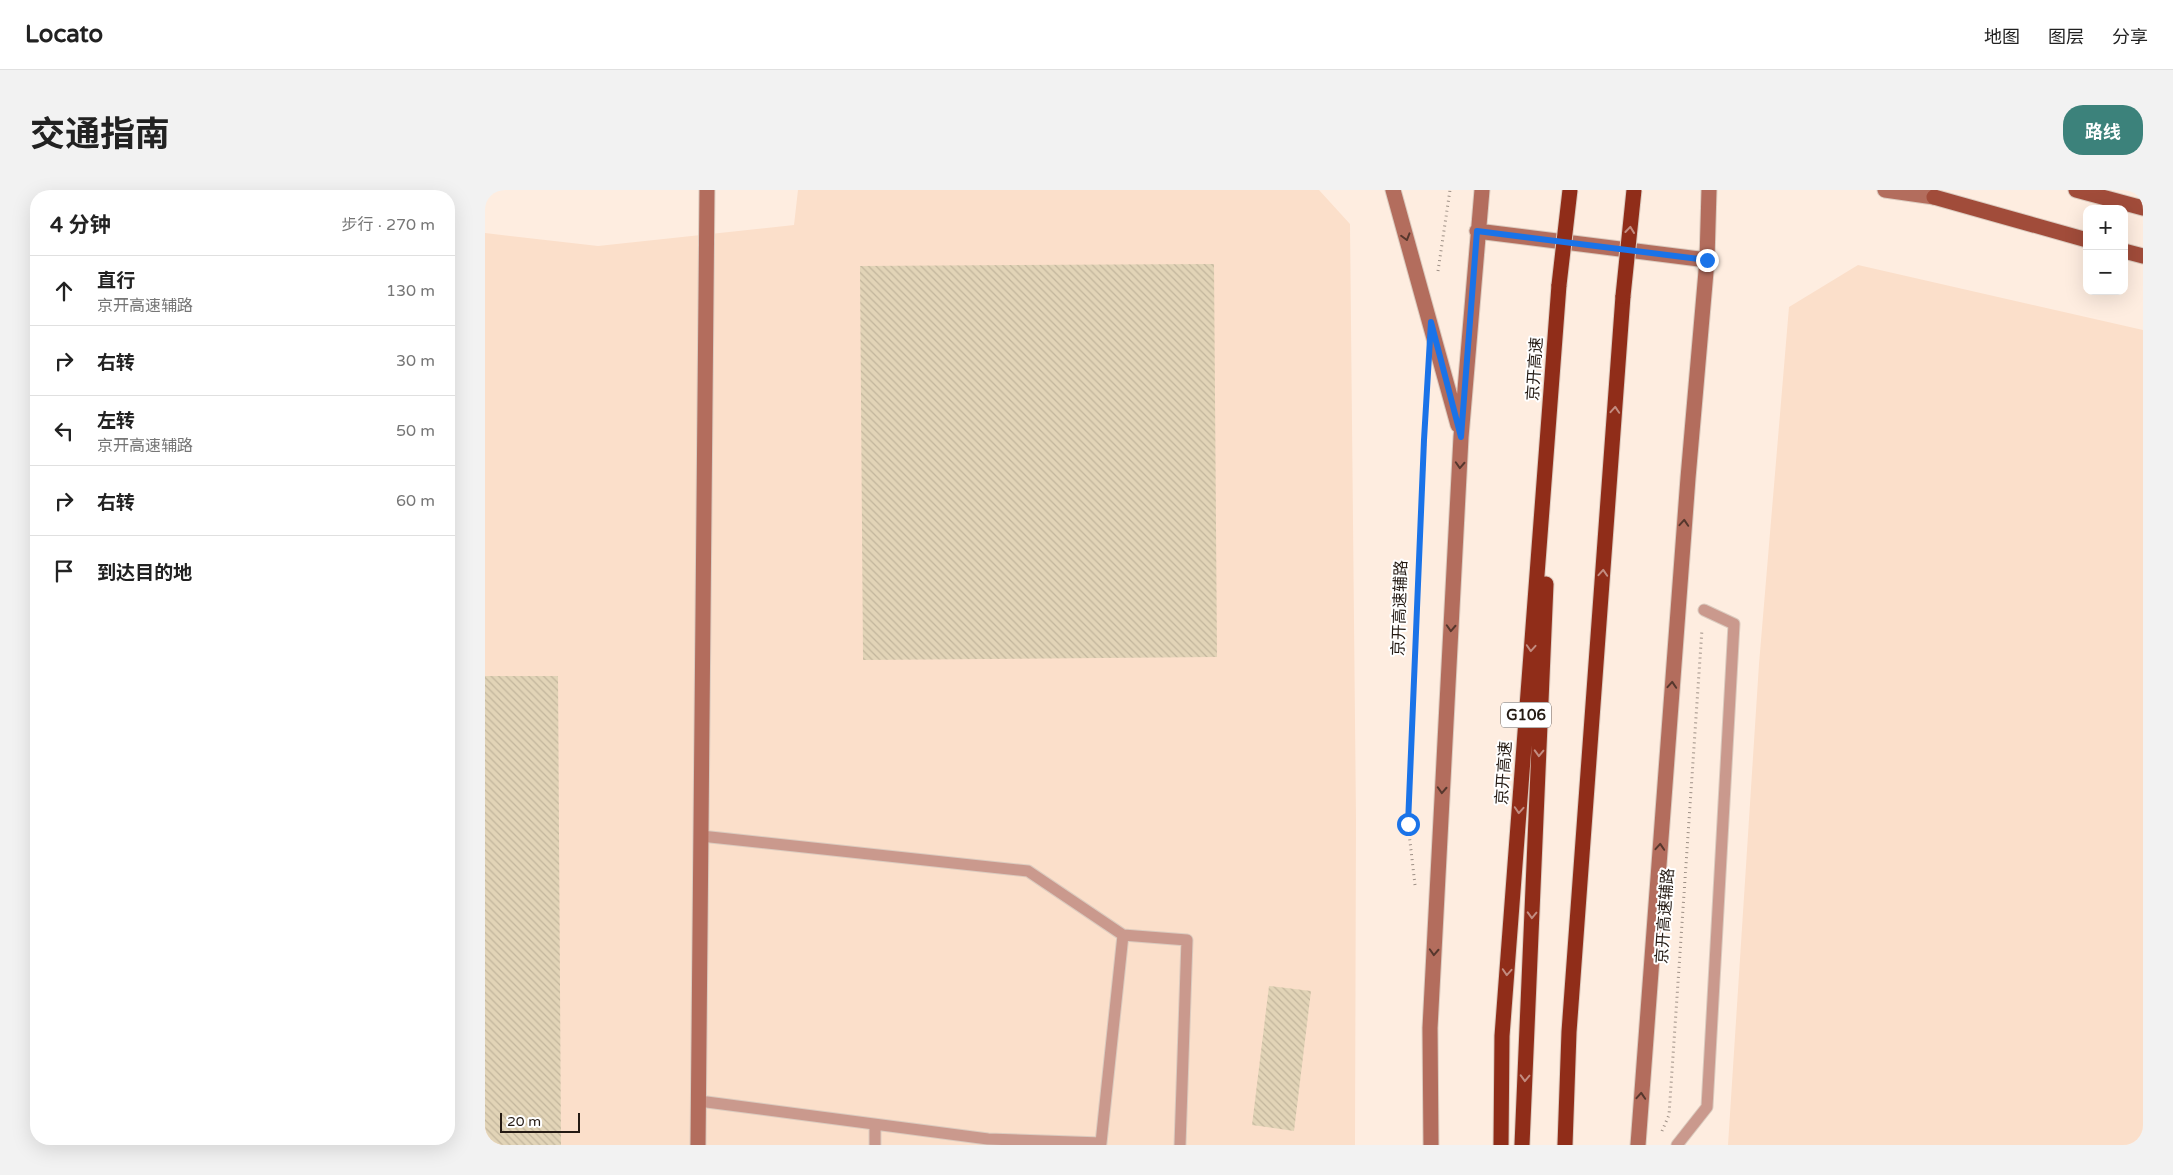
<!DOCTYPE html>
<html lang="zh">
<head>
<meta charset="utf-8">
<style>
	:root { --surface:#fff; --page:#f2f2f2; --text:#222; --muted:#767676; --line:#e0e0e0; --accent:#3c827b }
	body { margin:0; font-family:"Varela Round","Noto Sans SC",sans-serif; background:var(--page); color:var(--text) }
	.controls { position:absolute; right:15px; top:15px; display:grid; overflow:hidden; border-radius:10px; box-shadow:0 5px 20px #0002 }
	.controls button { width:45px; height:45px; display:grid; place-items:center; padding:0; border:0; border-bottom:1px solid var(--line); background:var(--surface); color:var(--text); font:25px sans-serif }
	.scale { position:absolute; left:15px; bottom:12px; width:80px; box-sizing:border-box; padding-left:5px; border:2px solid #241a13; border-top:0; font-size:14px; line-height:18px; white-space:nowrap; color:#241a13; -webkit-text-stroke:4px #fff; paint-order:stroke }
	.stop { position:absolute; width:15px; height:15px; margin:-11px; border:4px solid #1a73e8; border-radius:50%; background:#fff }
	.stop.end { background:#1a73e8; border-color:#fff; box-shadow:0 1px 5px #0008 }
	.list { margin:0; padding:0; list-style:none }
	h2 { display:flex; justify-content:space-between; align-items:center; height:65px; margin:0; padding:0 20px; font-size:21px }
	h2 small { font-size:16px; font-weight:400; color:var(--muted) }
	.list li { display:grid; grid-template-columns:32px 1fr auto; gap:15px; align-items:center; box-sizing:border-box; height:70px; padding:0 20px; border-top:1px solid var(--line) }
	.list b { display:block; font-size:19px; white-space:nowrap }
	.list p { margin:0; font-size:16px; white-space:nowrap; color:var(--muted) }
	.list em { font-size:16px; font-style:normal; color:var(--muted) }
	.icon { flex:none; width:28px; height:28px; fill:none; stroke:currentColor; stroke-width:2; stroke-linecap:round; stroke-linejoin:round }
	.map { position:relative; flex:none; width:1658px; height:955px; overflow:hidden; border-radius:20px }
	header { display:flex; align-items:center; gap:30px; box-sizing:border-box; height:70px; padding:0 25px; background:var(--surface); border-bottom:1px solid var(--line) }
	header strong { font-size:24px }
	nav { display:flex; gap:28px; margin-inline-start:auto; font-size:18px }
	.intro { display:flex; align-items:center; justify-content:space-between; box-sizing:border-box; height:120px; padding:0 30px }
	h1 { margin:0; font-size:35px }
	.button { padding:12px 22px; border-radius:20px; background:var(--accent); color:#fff; font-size:18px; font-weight:700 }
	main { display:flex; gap:30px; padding:0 30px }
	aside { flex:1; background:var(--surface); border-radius:20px; box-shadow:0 5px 20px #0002 }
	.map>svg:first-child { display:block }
</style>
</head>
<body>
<header>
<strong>Locato</strong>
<nav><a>地图</a><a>图层</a><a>分享</a></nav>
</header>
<div class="intro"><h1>交通指南</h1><a class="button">路线</a></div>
<main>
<aside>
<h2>4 分钟<small>步行 · 270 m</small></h2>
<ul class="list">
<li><svg class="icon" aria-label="ahead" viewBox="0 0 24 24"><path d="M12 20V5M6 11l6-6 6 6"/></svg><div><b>直行</b><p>京开高速辅路</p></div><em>130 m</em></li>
<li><svg class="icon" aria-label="right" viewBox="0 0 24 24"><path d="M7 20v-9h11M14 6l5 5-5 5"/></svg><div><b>右转</b></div><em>30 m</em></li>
<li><svg class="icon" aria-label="left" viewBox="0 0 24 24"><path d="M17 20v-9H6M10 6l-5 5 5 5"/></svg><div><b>左转</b><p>京开高速辅路</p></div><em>50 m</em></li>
<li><svg class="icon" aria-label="right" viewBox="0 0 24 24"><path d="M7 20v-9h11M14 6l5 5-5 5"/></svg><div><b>右转</b></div><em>60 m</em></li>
<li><svg class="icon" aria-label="arrive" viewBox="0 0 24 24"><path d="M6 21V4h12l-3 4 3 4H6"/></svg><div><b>到达目的地</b></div></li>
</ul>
</aside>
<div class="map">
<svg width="1658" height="955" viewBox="0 0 1658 955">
	<defs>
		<pattern id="building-back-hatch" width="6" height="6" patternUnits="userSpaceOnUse" patternTransform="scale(1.25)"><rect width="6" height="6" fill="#e2d4b7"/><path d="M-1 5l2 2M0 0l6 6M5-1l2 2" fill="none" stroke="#c2b59c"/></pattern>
	</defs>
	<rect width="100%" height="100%" fill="#feede0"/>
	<!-- built -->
	<path fill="#fbdfca" d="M313 0H834L865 34 871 630 870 955H0V43L113 56 309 35Z
		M1373 75 1658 140V955H1243L1274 474 1304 117Z"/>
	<!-- building -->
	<path fill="url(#building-back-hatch)" d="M729 74 732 467 378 470 375 76Z
		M0 486H73L76 955H0Z
		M784 796 826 801 809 941 767 935Z"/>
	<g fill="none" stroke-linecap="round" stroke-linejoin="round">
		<!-- lane casing -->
		<g stroke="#dbcbbf" stroke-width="13">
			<path id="lane" d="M216 646 543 681 638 745
				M214 911 503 949 616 953 638 745 702 750 695 955
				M390 955V935
				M1192 955 1222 917 1249 434 1219 420"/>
		</g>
		<!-- secondary casing -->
		<g stroke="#dbcbbf" stroke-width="17">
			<path id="secondary" d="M908 0 973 235
				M1400 0 1449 7
				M992 41 1222 70
				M213 955 222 0
				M946 955 945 838 976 247 997 0
				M1153 955 1203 288 1222 70 1224 0"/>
		</g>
		<!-- primary casing -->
		<g stroke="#dbcbbf" stroke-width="17">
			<path id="primary" d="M1591 0 1658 18
				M1449 7 1602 50
				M1639 61 1658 66"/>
		</g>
		<!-- highway casing -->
		<g stroke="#dbcbbf" stroke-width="17">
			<path id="highway" d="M1016 955 1017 846 1074 95
				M1037 955 1061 394
				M1080 955 1084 842 1138 106"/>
		</g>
		<!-- path -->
		<path stroke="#9e9086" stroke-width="3" stroke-dasharray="1 4" stroke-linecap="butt" d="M953 81 965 0
			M930 695 923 634 942 204
			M1177 941 1184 925 1217 439"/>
		<!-- lane -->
		<use href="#lane" stroke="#ca998d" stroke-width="11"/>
		<!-- secondary -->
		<use href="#secondary" stroke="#b36d5d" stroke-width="15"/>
		<!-- primary -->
		<use href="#primary" stroke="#a14c3a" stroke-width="15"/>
		<!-- highway -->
		<use href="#highway" stroke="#902d19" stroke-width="15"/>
		<!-- highway-bridge casing -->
		<g stroke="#dbcbbf" stroke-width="17" stroke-linecap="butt">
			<path id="highway-bridge" d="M1074 95 1085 0
				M1138 106 1149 0"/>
		</g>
		<!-- highway-bridge -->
		<use href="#highway-bridge" stroke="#902d19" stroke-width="15"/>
	</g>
	<!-- one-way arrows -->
	<defs><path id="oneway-chevron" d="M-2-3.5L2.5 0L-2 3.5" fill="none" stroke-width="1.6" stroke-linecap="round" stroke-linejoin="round" transform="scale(1.25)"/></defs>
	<g stroke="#c28c80">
		<use href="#oneway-chevron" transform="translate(1145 40) rotate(-84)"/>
		<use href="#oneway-chevron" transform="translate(1130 220) rotate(-86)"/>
		<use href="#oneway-chevron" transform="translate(1118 383) rotate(-86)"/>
		<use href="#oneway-chevron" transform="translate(1046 458) rotate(94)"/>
		<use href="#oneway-chevron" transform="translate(1054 563) rotate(92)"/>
		<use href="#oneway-chevron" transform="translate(1034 620) rotate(94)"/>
		<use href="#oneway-chevron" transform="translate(1047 725) rotate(92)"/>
		<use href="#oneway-chevron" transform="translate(1022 782) rotate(94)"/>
		<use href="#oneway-chevron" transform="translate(1040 888) rotate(92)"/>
	</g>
	<g stroke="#56372d">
		<use href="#oneway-chevron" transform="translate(921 47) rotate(74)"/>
		<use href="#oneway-chevron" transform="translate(975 275) rotate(93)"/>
		<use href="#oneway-chevron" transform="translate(1199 333) rotate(-86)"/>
		<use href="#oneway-chevron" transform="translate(966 438) rotate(93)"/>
		<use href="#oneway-chevron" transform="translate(1187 495) rotate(-86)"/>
		<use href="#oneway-chevron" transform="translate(957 600) rotate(93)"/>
		<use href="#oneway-chevron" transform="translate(1175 657) rotate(-86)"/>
		<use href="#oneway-chevron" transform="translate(949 762) rotate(93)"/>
		<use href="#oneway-chevron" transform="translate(1156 906) rotate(-86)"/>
	</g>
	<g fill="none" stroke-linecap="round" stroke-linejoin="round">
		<!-- route -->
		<path stroke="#1a73e8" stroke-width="6" d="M923 634 939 250 946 132 976 247 992 41 1222 70"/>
	</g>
	<g text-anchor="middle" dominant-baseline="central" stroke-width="4" stroke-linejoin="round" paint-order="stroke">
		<!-- shield labels -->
		<rect fill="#fff" stroke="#665f5a" stroke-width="1" x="1016" y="512.5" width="50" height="25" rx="4"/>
		<g font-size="15" font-weight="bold" fill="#241a13">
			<text x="1041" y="525">G106</text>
		</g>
		<!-- street labels -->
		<g font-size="16" fill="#241a13" stroke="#fff">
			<text transform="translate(1050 179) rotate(-86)">京开高速</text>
			<text transform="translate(915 418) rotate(-88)">京开高速辅路</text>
			<text transform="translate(1019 583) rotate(-86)">京开高速</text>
			<text transform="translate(1180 726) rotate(-86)">京开高速辅路</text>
		</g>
	</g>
</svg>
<div class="controls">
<button>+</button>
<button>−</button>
</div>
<div class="scale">20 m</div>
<div class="stop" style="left:923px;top:634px"></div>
<div class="stop end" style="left:1222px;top:70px"></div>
</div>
</main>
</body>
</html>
